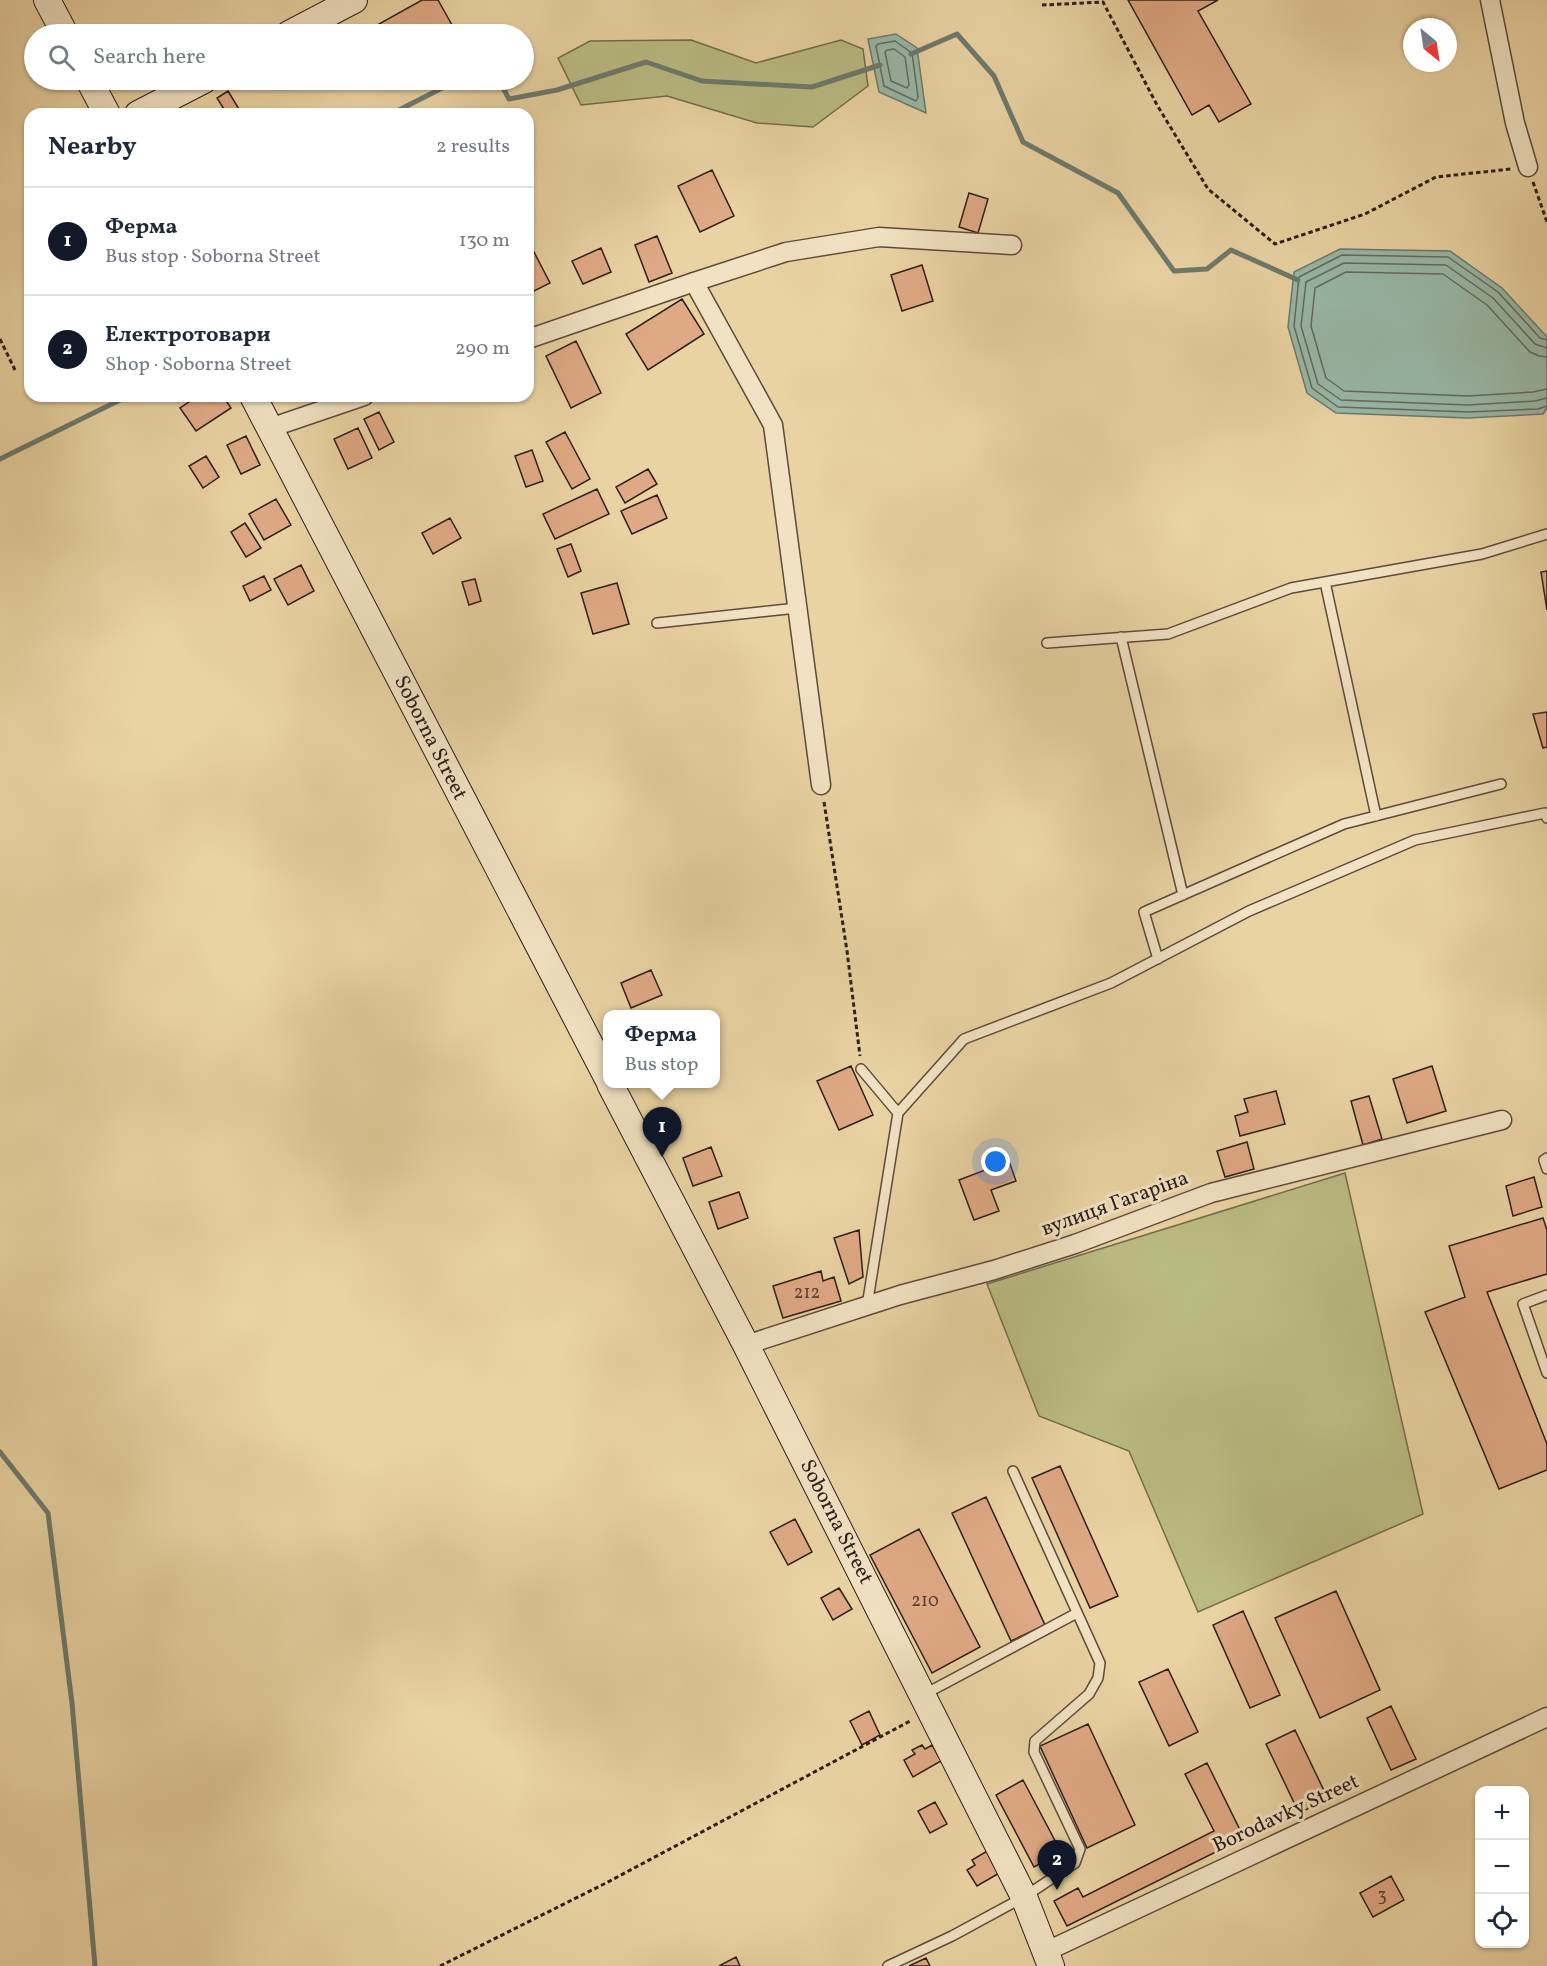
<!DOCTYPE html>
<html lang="en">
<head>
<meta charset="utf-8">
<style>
	:root { --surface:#fff; --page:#f6f6f7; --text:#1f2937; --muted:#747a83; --line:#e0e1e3; --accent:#111827 }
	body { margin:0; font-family:Vollkorn,serif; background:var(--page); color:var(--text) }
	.controls { position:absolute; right:18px; bottom:18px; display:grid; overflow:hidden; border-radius:12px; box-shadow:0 2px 4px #0004 }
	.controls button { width:54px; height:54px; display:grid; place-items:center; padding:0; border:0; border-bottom:2px solid var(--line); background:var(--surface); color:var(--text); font:30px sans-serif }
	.compass { position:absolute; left:1403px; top:18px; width:54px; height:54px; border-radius:50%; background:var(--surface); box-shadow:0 2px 4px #0004; rotate:150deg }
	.you { position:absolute; left:996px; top:1162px; width:21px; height:21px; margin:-15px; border:4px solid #fff; border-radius:50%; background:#1a73e8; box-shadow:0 0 0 9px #1a73e833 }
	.badge { display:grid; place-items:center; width:39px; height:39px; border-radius:50%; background:var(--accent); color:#fff; font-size:20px; font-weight:700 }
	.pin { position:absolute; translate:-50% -50px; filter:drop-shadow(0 2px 3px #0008) }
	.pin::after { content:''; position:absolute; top:32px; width:21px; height:18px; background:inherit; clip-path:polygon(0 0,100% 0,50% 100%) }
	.popup { position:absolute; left:603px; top:1010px; width:117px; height:78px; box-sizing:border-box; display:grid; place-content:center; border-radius:12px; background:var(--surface); filter:drop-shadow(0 2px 4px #0005); font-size:20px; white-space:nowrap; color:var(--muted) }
	.popup b { font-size:22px; color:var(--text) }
	.popup::after { content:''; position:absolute; left:50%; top:100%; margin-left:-12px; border:12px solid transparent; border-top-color:var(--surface) }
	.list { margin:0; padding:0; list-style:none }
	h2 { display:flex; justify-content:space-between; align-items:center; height:78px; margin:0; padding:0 24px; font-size:26px }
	h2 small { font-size:20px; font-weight:400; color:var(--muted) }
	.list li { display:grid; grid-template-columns:39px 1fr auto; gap:18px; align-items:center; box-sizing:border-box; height:108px; padding:0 24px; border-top:2px solid var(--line) }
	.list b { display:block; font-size:22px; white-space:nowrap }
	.list p { margin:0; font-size:20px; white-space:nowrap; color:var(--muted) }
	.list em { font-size:20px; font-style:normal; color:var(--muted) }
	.icon { flex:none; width:33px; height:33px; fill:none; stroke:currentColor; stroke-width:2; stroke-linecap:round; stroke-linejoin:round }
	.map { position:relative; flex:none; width:1547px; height:1966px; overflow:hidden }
	.search { position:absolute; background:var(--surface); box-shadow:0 2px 4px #0004; left:24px; top:24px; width:510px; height:66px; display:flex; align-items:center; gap:15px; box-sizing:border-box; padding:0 21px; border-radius:33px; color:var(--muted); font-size:22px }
	.panel { position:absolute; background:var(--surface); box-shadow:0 2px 4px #0004; left:24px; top:108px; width:510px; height:294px; border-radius:18px }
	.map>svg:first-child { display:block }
</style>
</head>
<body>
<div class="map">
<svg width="1547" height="1966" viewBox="0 0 1547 1966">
	<rect width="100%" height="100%" fill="#ead3a3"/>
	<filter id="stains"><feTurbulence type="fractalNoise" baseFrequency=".00333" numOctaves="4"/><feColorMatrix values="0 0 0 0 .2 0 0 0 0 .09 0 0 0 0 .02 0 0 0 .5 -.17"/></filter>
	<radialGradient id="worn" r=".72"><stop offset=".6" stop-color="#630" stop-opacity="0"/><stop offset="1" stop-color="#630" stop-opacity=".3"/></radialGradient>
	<!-- green -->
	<path fill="#babb83" stroke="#726c4e" stroke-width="1.5" d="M691 40 756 63 841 40 863 49 868 86 813 127 757 123 667 96 581 105 558 58 590 41Z
		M1345 1173 1423 1514 1198 1612 1129 1451 1039 1416 987 1284Z"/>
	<!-- water -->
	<path fill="#98b8a7" stroke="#6c7a6e" stroke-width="1.5" d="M896 34 917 48 926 113 879 92 868 39Z
		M1340 249 1450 251 1502 288 1547 337V408L1543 414 1468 418 1336 413 1307 393 1288 327 1294 272Z"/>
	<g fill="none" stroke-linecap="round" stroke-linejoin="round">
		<!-- shore -->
		<path stroke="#626b60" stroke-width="1.5" d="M895 41 912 53 918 97 916 101 884 86 876 46 878 44Z
			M894 49 905 57 909 85 907 88 891 81 885 52 887 50Z
			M1547 340 1540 338 1498 292 1448 257 1342 255 1299 277 1294 326 1312 388 1338 407 1468 412 1538 409 1547 406
			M1547 348 1535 344 1493 298 1446 265 1344 263 1306 282 1301 326 1318 384 1341 400 1468 405 1535 401 1547 398
			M1547 357 1539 356 1530 352 1487 305 1443 274 1346 272 1315 288 1311 326 1326 378 1344 391 1468 396 1533 392 1547 389"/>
		<!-- stream -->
		<path stroke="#6c7a6e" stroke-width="5" d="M911 54 957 34 994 76 1023 142 1118 193 1174 271 1207 269 1231 250 1298 280
			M499 80 509 99 557 90 646 62 702 81 812 87 880 65
			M391 114 458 80
			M0 459 128 396
			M0 1452 48 1513 72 1703 95 1966"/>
	</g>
	<!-- building -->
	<path fill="#e0a985" stroke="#2b1e19" stroke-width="1.5" d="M422 0H438L457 34H385L379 24Z
		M1128 0H1218L1198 11 1251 104 1219 122 1209 105 1192 115Z
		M228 91 242 114H227L217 98Z
		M712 170 734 216 700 232 678 186Z
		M969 193 988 199 978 233 959 227Z
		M657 236 672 273 649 282 635 245Z
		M601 248 611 272 583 284 572 261Z
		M534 252 550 283 528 294V255Z
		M922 265 933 301 902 311 891 275Z
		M682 299 704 334 648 370 626 334Z
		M576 341 601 393 571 408 546 356Z
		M198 396H223L231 408 196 431 180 408Z
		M379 412 394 442 379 450 364 419Z
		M358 428 372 458 348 469 334 439Z
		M565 432 590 479 572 489 546 442Z
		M246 436 260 465 241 474 227 445Z
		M532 450 543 481 526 487 515 456Z
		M206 456 219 477 203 488 189 466Z
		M648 469 657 484 625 503 616 487Z
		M597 489 609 514 555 539 543 514Z
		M657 495 667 518 632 534 621 511Z
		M276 499 291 525 264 540 249 514Z
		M450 518 461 538 433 554 422 533Z
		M245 523 261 548 246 557 231 532Z
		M571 544 581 571 568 577 557 549Z
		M301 565 314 591 288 605 274 579Z
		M1547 571V610L1541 572Z
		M264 576 271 590 250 601 243 586Z
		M475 579 481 601 469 605 462 582Z
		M617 583 629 624 593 634 581 593Z
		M1547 712V747L1543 748 1533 714Z
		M651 970 662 995 631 1008 621 983Z
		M851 1066 873 1115 839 1130 817 1081Z
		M1432 1066 1446 1111 1407 1123 1393 1079Z
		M1276 1091 1285 1124 1240 1136 1235 1116 1248 1112 1244 1099Z
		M1369 1096 1382 1139 1363 1145 1351 1101Z
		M1247 1142 1254 1169 1225 1177 1217 1151Z
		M711 1147 722 1176 693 1186 683 1158Z
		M1009 1161 1016 1181 991 1190 999 1211 974 1220 959 1180Z
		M1534 1177 1542 1207 1513 1216 1506 1186Z
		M739 1192 748 1218 718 1229 709 1202Z
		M1543 1218 1547 1230V1274L1487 1292 1547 1444V1470L1499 1489 1425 1312 1465 1297 1449 1246Z
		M859 1230 863 1277 849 1284 834 1238Z
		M821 1271 823 1281 834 1277 841 1301 783 1318 773 1286Z
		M1060 1466 1118 1596 1090 1608 1032 1478Z
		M986 1497 1045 1625 1011 1641 952 1513Z
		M795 1519 812 1552 788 1565 770 1532Z
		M919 1529 980 1647 932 1673 870 1555Z
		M839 1588 852 1609 833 1620 821 1598Z
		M1336 1591 1380 1690 1320 1718 1275 1618Z
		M1243 1611 1280 1695 1250 1708 1213 1625Z
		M1168 1669 1198 1732 1169 1746 1139 1682Z
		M1391 1706 1416 1759 1391 1770 1367 1718Z
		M869 1711 880 1735 862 1745 850 1721Z
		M1088 1724 1135 1825 1087 1848 1040 1746Z
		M1295 1730 1328 1799 1299 1813 1266 1744Z
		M922 1745 925 1749 932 1745 941 1761 913 1777 904 1760 915 1754 912 1750Z
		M1207 1763 1244 1838 1067 1926 1054 1901 1078 1888 1083 1897 1214 1831 1185 1774Z
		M1023 1780 1061 1852 1034 1867 996 1795Z
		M935 1802 947 1824 930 1833 918 1811Z
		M989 1850 1008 1868 977 1886 967 1870 975 1865 972 1860Z
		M1391 1876 1404 1900 1373 1917 1360 1893Z
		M736 1957 740 1966H719Z
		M926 1958 930 1966H909Z"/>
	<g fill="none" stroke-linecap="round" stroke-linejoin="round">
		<!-- lane casing -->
		<g stroke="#5b4b3c" stroke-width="12">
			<path id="lane" d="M1325 582 1376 816
				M657 623 797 608
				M1121 637 1183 895
				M1047 643 1168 634 1291 588 1482 554 1547 534
				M1158 959 1144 912 1344 824 1501 784
				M861 1069 898 1113 867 1306
				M898 1113 964 1039 1111 983 1249 911 1415 840 1545 813 1547 818
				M1547 1158 1544 1160 1547 1169
				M1547 1295 1523 1304 1547 1373
				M923 1695 1077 1613
				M888 1966 952 1936 1024 1897 1075 1863 1080 1849 1034 1752 1035 1741 1089 1694 1098 1678 1100 1663 1013 1471"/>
		</g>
		<!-- street casing -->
		<g stroke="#5b4b3c" stroke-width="21">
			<path id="street" d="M1490 0 1515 123 1528 167
				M694 282 786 252 879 237 1012 245
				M528 339 694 282 773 425 821 785
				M270 428 364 396
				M746 1345 900 1295 994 1270 1075 1244 1211 1193 1502 1120
				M1045 1952 1547 1717"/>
		</g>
		<!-- secondary casing -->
		<g stroke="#2b1e19" stroke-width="28">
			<path id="secondary" d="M47 0 65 34
				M289 34 354 0
				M89 80 107 114
				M138 114 204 80
				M253 396 608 1079
				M610 1084 746 1345 1024 1897 1051 1966"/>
		</g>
		<!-- path -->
		<path stroke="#2b1e19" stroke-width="3" stroke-dasharray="4.5 3" stroke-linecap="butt" d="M1042 5 1103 2 1157 105 1208 189 1275 244 1365 214 1436 177 1511 169
			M1533 182 1547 222
			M0 339 15 370
			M824 802 847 951 860 1056
			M440 1966 606 1883 912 1720"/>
		<!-- lane -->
		<use href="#lane" stroke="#f1e2c3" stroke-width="9"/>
		<!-- street -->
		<use href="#street" stroke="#f1e2c3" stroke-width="18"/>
		<!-- secondary -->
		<use href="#secondary" stroke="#f1e2c3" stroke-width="26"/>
	</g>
	<g text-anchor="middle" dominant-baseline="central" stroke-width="6" stroke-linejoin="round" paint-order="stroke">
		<!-- number labels -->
		<g font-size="18" fill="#584134">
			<text x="807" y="1293">212</text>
			<text x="925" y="1601">210</text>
			<text x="1382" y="1896">3</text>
		</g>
		<!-- street labels -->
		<g font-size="21" fill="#2b1e19" stroke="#f1e2c3">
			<text transform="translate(430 738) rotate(63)">Soborna Street</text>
			<text transform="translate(1115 1204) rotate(-20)">вулиця Гагаріна</text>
			<text transform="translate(836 1522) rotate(63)">Soborna Street</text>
			<text transform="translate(1286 1814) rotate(-25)">Borodavky Street</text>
		</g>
	</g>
	<rect width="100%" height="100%" filter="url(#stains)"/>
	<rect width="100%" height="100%" fill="url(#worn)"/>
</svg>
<div class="controls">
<button>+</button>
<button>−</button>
<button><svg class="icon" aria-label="locate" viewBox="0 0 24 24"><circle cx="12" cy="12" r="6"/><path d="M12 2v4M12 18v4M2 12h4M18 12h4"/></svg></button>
</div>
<svg class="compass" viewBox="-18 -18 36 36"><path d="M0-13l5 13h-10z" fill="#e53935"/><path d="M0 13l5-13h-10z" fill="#747a83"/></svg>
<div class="you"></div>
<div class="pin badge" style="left:662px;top:1157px">1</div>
<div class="popup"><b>Ферма</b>Bus stop</div>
<div class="pin badge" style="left:1057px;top:1890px">2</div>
<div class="search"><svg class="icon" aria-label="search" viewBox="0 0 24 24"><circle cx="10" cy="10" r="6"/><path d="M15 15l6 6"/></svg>Search here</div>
<section class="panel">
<h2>Nearby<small>2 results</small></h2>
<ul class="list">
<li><span class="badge">1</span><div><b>Ферма</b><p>Bus stop · Soborna Street</p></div><em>130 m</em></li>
<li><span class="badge">2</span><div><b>Електротовари</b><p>Shop · Soborna Street</p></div><em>290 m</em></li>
</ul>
</section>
</div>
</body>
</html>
